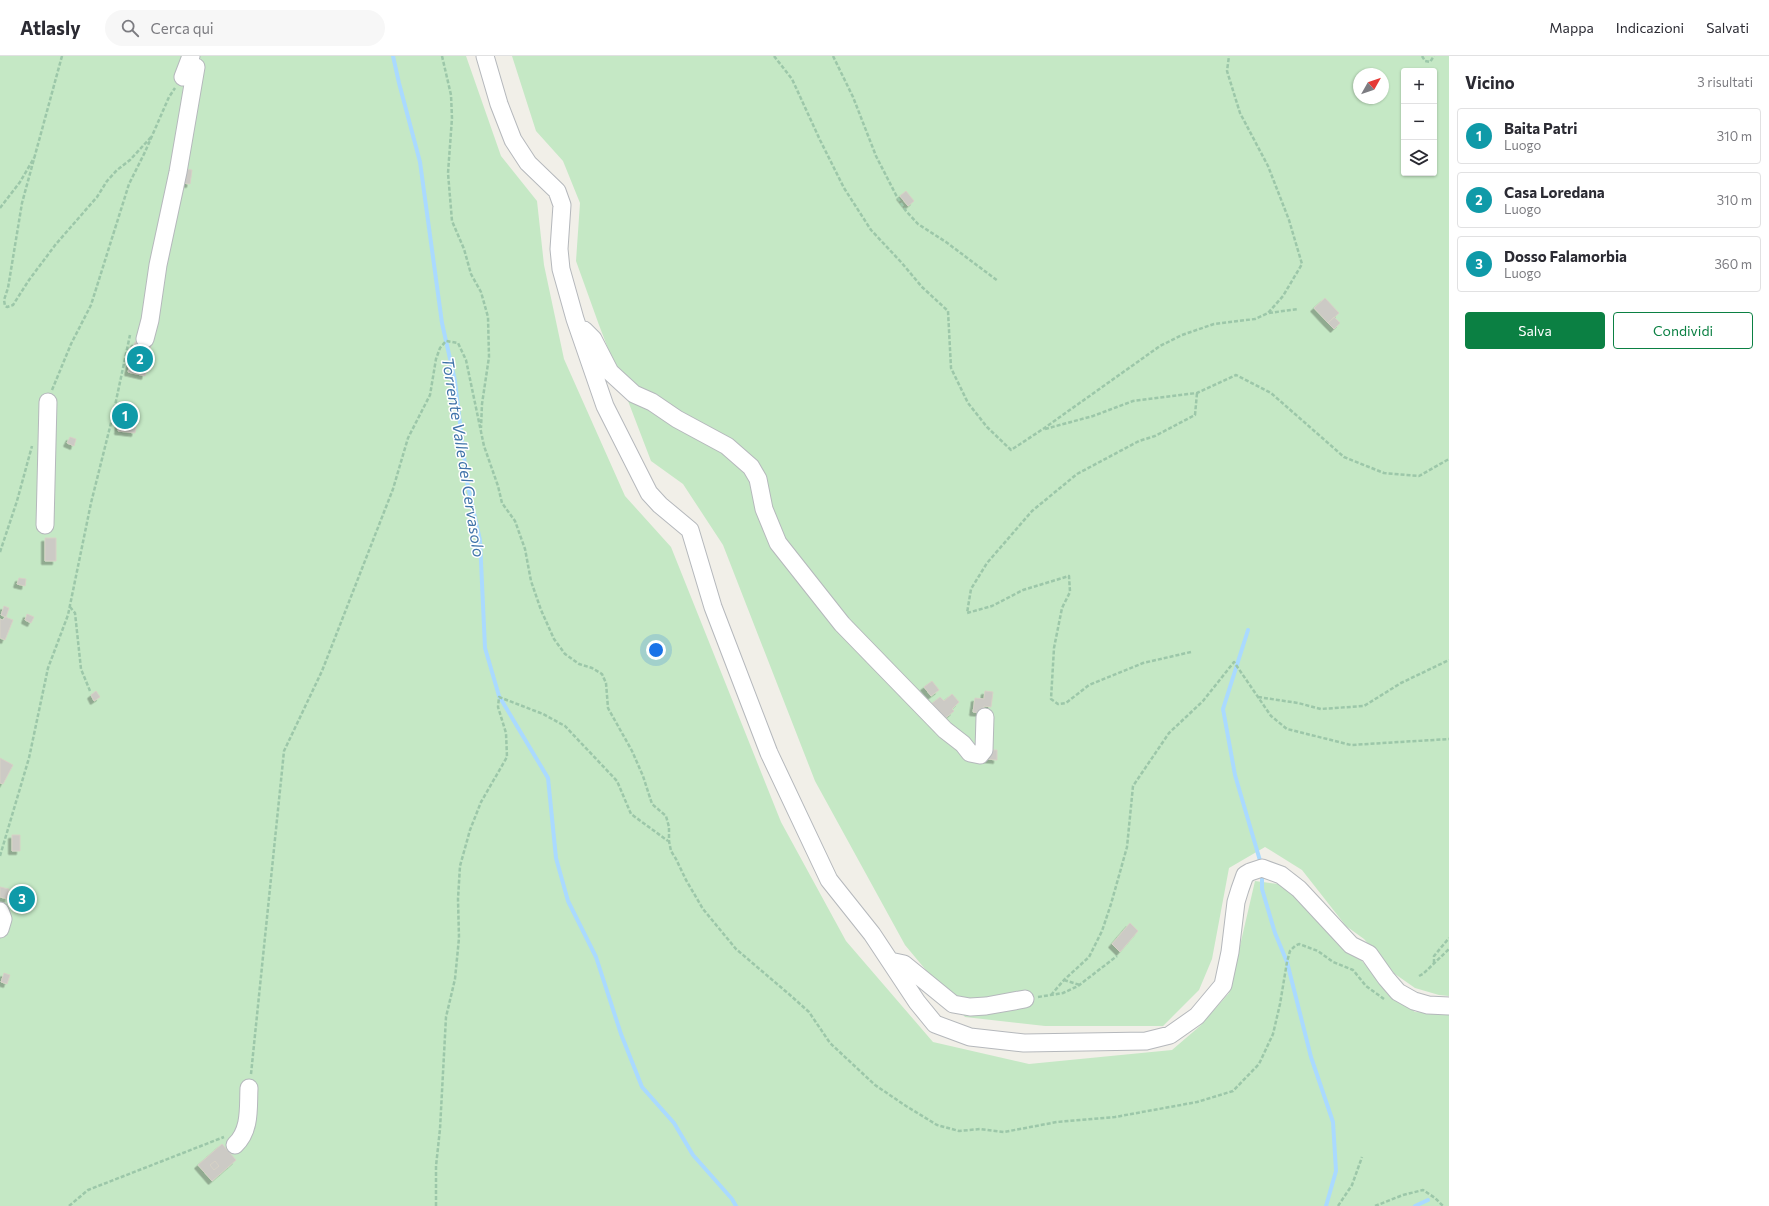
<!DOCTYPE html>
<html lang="it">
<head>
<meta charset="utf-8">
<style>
	:root { --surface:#fff; --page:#f7f7f7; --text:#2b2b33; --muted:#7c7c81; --line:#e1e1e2; --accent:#0b8043 }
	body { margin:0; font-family:Commissioner,sans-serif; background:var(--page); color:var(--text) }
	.controls { position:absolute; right:12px; top:12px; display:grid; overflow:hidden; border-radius:4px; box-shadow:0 1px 3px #0004 }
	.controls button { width:36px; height:36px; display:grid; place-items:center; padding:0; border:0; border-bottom:1px solid var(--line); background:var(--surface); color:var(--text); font:20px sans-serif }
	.compass { position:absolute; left:1353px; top:12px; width:36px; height:36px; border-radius:50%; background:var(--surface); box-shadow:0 1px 3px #0004; rotate:50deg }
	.you { position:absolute; left:656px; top:594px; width:14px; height:14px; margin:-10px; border:3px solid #fff; border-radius:50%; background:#1a73e8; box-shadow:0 0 0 6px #1a73e833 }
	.badge { display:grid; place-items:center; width:26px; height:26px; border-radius:50%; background:var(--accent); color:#fff; font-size:13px; font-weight:700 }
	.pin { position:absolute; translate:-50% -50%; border:2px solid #fff; box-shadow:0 1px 4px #0006 }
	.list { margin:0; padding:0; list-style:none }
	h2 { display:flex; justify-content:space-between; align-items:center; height:52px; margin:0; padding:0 16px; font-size:17px }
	h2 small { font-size:13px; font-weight:400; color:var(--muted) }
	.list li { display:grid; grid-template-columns:26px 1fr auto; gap:12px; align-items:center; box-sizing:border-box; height:56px; margin:0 8px 8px; padding:0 8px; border:1px solid var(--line); border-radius:4px }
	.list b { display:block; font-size:15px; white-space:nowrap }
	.list p { margin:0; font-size:13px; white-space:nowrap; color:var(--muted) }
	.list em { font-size:13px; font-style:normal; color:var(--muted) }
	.actions { display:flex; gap:8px; padding:12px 16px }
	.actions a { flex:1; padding:9px 0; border:1px solid var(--accent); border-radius:4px; text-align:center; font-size:14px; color:var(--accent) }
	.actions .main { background:var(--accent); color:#fff }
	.icon { flex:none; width:22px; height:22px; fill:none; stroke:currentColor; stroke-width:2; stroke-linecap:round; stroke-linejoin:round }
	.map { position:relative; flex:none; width:1449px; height:1150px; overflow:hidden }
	header { display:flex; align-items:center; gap:24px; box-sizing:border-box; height:56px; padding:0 20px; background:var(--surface); border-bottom:1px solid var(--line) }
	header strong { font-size:19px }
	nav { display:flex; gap:22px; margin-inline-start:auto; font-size:14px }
	.search { width:280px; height:36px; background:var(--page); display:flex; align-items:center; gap:10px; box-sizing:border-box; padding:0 14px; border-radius:22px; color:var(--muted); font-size:15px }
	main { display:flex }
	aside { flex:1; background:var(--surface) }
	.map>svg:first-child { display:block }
</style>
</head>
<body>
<header>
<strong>Atlasly</strong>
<div class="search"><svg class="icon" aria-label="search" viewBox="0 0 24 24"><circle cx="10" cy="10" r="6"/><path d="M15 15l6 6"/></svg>Cerca qui</div>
<nav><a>Mappa</a><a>Indicazioni</a><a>Salvati</a></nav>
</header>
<main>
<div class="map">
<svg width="1449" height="1150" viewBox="0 0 1449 1150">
	<defs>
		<filter id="shadow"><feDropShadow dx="-3.5" dy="3.5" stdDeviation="0" flood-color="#0004"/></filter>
	</defs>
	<rect width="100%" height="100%" fill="#f1efe8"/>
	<!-- green -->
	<path fill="#c5e8c5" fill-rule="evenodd" d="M0 0H466L501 100 537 145 544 209 564 303 625 440 671 491 781 766 846 885 933 986 1029 1008 1172 994 1200 970 1229 937 1255 825 1278 828 1299 843 1344 893 1362 905 1381 928 1415 956 1449 958V1150H0Z
		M512 0H1449V940L1439 939 1415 932 1395 918 1364 883 1346 870 1302 814 1265 791 1229 812 1212 903 1199 934 1163 970H1045L965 961 905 889 815 725 723 489 683 428 651 405 599 269 576 205 580 147 563 105 536 75ZM1404 15H1434V117H1404ZM1359 18H1383V42H1359Z"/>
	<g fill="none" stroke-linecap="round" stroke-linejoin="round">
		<!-- stream -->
		<path stroke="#aadaff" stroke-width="4" d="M393 0 399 27 420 106 442 267 455 325 467 426 480 484 485 592 499 640 548 722 556 802 568 845 596 901 621 978 642 1031 674 1067 693 1099 732 1143 736 1150
			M1248 574 1223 653 1235 719 1261 808
			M1262 817V833L1275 877 1287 906 1311 1001 1333 1066 1336 1115 1326 1150
			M1415 1150 1428 1144"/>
	</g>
	<!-- building -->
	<path fill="#cccac5" stroke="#d6d1c6" filter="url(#shadow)" d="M184 113 192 114 190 128 182 127Z
		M906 135 914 145 908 150 900 140Z
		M1325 242 1339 257 1328 267 1314 252Z
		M1334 261 1340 267 1334 273 1328 267Z
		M135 286 151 289 145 320 128 316Z
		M121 351 131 352 129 368 136 369 135 377 118 375Z
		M70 381 76 383 74 390 67 387Z
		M45 482H56V505H45Z
		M19 522 26 523 25 530 17 528Z
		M4 550 9 552 6 561 1 559Z
		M27 558 34 561 31 567 25 564Z
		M5 561 13 564 5 584 0 582V563L3 564Z
		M932 625 939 634 931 640 924 631Z
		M96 635 100 641 94 645 91 639Z
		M985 635 993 636 991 651 984 650 983 657 973 656 975 642 984 643Z
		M952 638 959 646 952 653 954 655 943 664 930 649 940 641 944 645Z
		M987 694H997V704L987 703Z
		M0 702 13 709 3 728 0 727Z
		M12 779H20V795H12Z
		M0 831 9 833 8 843 0 841Z
		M1130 867 1138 875 1120 896 1112 888Z
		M4 917 10 919 7 928 1 926Z
		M222 1088 236 1104 212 1125 198 1109Z
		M215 1105 219 1110 214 1114 210 1109Z"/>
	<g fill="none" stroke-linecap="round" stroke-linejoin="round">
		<!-- minor casing -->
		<g stroke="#b5b8bc" stroke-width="19">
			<path id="minor" d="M485 0 499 48 513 84 528 107 557 135 562 149 559 193 561 213 575 263 605 350 649 437 660 449 690 474 713 551 769 697 829 824 872 878 917 946 935 968 970 981 1024 987 1146 985 1170 979 1197 960 1223 929 1230 896 1236 846 1240 833 1245 819 1250 816 1262 812 1281 819 1299 833 1351 889 1369 898 1386 922 1398 936 1414 945 1428 949 1449 950
				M183 21 191 0
				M584 274 593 283 610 316 634 338 652 346 677 363 727 390 751 411 758 423 764 453 778 487 842 568 945 674 963 688 970 697 980 699 984 694 985 661
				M145 283 150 264 158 209 178 116 196 11
				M45 469 48 346
				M0 855 3 863 0 873
				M890 905 904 908 953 948 970 951 986 950 1025 943
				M235 1089C251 1074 248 1051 249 1032"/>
		</g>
		<!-- path -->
		<path stroke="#9cc7a9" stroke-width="2.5" stroke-dasharray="4 2" stroke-linecap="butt" d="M62 0 22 147 8 232 4 244 5 250 7 251 13 249 29 224 56 188 97 141 107 125 117 114 130 104 152 80
			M442 0 451 39 452 62 448 117 452 165 464 193 471 218 481 236 488 261 489 301 482 348 481 372
			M774 0 792 23 820 84 844 132 871 174 901 206 922 231 948 255 951 312 968 347 987 371 1011 394 1043 373 1160 290 1182 279 1214 268 1255 263 1268 257 1283 240 1302 208 1289 164 1268 110 1240 57 1227 15 1229 0
			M833 0 853 41 876 100 896 139 906 155 918 168 946 186 998 225
			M1422 0 1425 5 1430 6 1434 0
			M0 152 20 126 34 102
			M1269 257 1298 253
			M52 334 71 288 91 249 129 128 145 96 169 41 175 32
			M1045 373 1093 360 1133 345 1197 337 1236 319 1271 337 1344 401 1384 417 1419 420 1449 403
			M0 496 17 445 32 390
			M70 551 75 557 81 613 90 635
			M1191 596 1143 607 1089 629 1066 647 1058 648 1051 643 1054 592 1062 552 1070 536 1069 520 1023 534 992 550 967 557 971 533 987 507 1032 455 1077 418 1139 385 1155 380 1193 360 1195 359 1197 337
			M1258 641 1298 647 1321 653 1364 650 1401 627 1449 604
			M0 800 29 702 48 612 68 559 91 447 113 359 130 279
			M1434 907V900L1449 882
			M1419 920 1423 918 1449 893
			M1064 924 1080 929
			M1051 939 1064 924 1089 901 1102 875 1111 848 1127 791 1133 730 1169 677 1203 645 1234 606 1271 660 1287 673 1351 689 1449 683
			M1038 941 1063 937 1078 930 1117 900
			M251 1018 284 695 322 615 393 433 408 382 430 339 436 303 440 292 446 285 458 287 466 304 484 390 498 430 502 447 515 465 525 493 531 525 541 554 554 583 565 598 579 608 592 612 602 618 606 627 608 652 632 695 643 720 652 748 666 760 669 771V785L671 795 676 803 686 824 703 853 736 893 790 939 809 956 830 987 875 1029 906 1050 937 1069 959 1075 980 1073 1004 1076 1057 1066 1115 1061 1197 1046 1233 1035 1259 1008 1273 978 1280 948 1287 906 1290 895 1295 890 1299 888 1318 895 1333 906 1353 914 1366 930 1384 943
			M69 1150 88 1134 224 1081
			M436 1150V1110L440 1073 446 961 455 923 459 882 458 843 460 810 470 774 481 746 507 701 506 677 498 651 499 641 543 658 565 670 617 725 631 758 668 785
			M1338 1150 1352 1129 1362 1101
			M1375 1150 1403 1139 1423 1134 1435 1142 1443 1150"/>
		<!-- minor -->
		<use href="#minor" stroke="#fff" stroke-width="17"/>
	</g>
	<g text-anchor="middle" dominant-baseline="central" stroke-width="3" stroke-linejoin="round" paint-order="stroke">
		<!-- water labels -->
		<g font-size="16" font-style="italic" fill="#4174aa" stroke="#fff">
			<text transform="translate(464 401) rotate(81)">Torrente Valle del Cervasolo</text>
		</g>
	</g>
</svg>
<div class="controls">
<button>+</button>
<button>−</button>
<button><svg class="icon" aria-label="layers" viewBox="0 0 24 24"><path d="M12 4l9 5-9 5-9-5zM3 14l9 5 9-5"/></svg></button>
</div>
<svg class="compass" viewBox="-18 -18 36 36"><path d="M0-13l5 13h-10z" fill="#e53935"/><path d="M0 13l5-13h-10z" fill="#7c7c81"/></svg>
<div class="you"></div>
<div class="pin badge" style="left:125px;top:360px;background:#0f9aa8">1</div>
<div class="pin badge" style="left:140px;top:303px;background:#0f9aa8">2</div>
<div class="pin badge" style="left:22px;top:843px;background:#0f9aa8">3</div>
</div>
<aside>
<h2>Vicino<small>3 risultati</small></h2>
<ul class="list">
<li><span class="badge" style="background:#0f9aa8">1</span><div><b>Baita Patri</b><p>Luogo</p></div><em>310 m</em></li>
<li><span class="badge" style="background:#0f9aa8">2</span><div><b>Casa Loredana</b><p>Luogo</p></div><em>310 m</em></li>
<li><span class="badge" style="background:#0f9aa8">3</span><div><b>Dosso Falamorbia</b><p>Luogo</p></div><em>360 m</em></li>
</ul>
<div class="actions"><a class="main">Salva</a><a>Condividi</a></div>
</aside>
</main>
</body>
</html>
